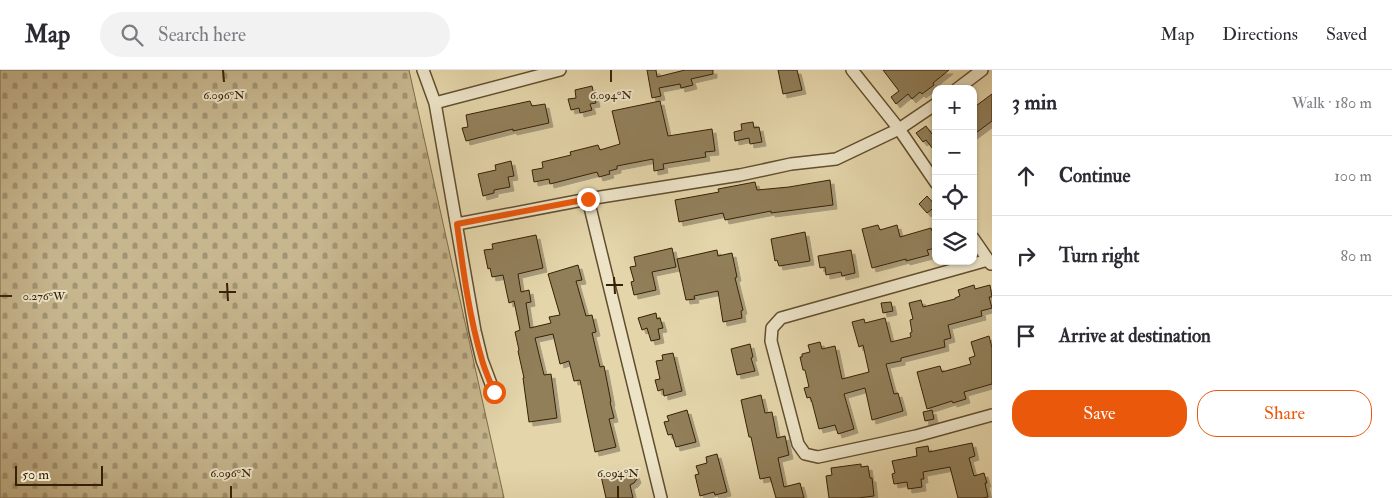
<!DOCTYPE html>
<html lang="en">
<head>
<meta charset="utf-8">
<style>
	:root { --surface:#fff; --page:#f2f2f3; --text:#2b2b33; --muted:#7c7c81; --line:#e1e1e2; --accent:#ea580c }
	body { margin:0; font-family:"IM FELL Double Pica",serif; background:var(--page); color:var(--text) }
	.controls { position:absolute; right:15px; top:15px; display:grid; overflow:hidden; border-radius:10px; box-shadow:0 1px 4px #0004 }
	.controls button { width:45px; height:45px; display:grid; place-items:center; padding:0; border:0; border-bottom:1px solid var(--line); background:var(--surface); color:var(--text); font:25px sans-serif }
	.scale { position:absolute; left:15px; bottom:12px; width:88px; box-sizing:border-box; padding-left:5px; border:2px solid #372104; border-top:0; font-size:14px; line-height:18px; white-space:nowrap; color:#372104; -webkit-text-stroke:4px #ede4c8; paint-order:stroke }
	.stop { position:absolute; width:15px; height:15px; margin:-11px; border:4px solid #ea580c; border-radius:50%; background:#fff }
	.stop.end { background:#ea580c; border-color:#fff; box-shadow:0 1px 5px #0008 }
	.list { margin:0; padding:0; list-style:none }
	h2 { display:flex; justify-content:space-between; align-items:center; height:65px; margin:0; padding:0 20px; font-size:21px }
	h2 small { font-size:16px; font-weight:400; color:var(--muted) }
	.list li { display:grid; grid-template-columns:32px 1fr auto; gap:15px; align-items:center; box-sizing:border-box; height:80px; padding:0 20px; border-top:1px solid var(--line) }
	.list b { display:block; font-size:19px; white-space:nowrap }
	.list em { font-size:16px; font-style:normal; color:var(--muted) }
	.actions { display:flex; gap:10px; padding:15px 20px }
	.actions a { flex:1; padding:11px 0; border:1px solid var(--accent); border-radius:20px; text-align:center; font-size:18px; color:var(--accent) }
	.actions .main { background:var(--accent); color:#fff }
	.icon { flex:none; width:28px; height:28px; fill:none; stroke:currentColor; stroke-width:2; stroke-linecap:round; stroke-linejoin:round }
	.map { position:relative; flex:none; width:992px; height:428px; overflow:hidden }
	header { display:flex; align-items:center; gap:30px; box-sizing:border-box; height:70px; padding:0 25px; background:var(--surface); border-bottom:1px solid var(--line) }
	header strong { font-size:24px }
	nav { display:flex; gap:28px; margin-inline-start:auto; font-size:18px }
	.search { width:350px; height:45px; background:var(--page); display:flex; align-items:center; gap:12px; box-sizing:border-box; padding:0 18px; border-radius:28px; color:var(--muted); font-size:19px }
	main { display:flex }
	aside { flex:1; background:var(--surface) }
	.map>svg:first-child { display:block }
</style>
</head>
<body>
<header>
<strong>Map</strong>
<div class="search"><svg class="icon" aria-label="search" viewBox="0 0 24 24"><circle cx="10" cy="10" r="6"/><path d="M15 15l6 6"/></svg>Search here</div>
<nav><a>Map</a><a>Directions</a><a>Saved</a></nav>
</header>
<main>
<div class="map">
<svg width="992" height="428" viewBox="0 0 992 428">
	<defs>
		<pattern id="cemetery-stones" width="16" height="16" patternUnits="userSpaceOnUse" patternTransform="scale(1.25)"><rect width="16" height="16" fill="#c7b68e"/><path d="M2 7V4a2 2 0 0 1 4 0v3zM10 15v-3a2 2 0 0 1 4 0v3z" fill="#a29472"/></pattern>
		<filter id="shadow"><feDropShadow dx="4" dy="4" stdDeviation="0" flood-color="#0004"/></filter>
	</defs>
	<rect width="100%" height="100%" fill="#e4d5aa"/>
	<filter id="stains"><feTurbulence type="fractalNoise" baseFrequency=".004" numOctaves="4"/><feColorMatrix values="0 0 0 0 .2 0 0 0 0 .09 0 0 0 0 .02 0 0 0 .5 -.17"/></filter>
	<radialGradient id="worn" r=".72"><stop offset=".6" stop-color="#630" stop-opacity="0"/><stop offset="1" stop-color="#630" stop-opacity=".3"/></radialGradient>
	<!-- cemetery -->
	<path fill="url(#cemetery-stones)" stroke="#7f6c49" d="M0 0H409L504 428H0Z"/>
	<!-- building -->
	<path fill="#917f5a" stroke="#372104" filter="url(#shadow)" d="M647 0H656L657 7 685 0H713V4L691 9 693 15 681 18 680 14 659 18 661 26 652 28Z
		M778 0H797L802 20 783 24Z
		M883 0H949L933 13 934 15 922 24 920 22 912 29 908 24 896 34 891 27 899 21Z
		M592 16 596 33 590 34 592 40 580 43 579 38 571 40 568 29 576 28 575 20Z
		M992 24V51L973 65V38Z
		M530 31 532 36 545 34 549 53 513 61V59L466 71 462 58 468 57 466 45Z
		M660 31 668 66 712 59 715 81 705 82 706 87 663 94 664 99 654 101 653 89 617 96V99L609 101 610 104 599 107 597 102 550 114 549 109 534 112 532 100 543 98 542 92 571 85 570 82 598 75 600 80 620 74 612 41Z
		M753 52 754 58 759 57 762 72 750 74 749 68 735 71 734 62 742 60 741 54Z
		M926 56 932 64 936 61V83L926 70 923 72 916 63Z
		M511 91 514 106 508 107 510 117 494 120V123L483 126 478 104 496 100 495 95Z
		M830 110 833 135 771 143V141L725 150 723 143 679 152 675 130 719 122 718 119 755 112 757 120 789 117Z
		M927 126 936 136 927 143 919 134Z
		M878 155 880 160 897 155 900 167 931 158 932 161 936 160V178L927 180 929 185 906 191V189L872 198 862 159Z
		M805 162 810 191 779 196 777 190 775 191 771 169Z
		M536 165 543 198 518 204 521 222 529 220 531 232 526 233 530 258 551 253 549 247 560 245 548 204 578 195 582 210 576 211 586 246 592 245 596 262 592 263 600 297 604 296 611 332H610L614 348 609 349 616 377 595 382 580 310 574 311 569 291 560 294 553 264 535 268 544 305 551 304 557 348 529 352 523 308H524L518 281 519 280 515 262 520 260 514 231 509 233 503 205 492 207 490 198 488 199 484 180 493 179 492 174Z
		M672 178 676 197 652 202 656 220 634 225 631 212 634 211 630 197 636 196 634 187Z
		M717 180 718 186 732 183 737 207 735 208 743 240 741 241 742 248 723 252 718 221 694 226 695 229 686 230 677 189Z
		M851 180 855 203 842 206 841 202 826 205 825 197 820 198 818 186Z
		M974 215 975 219 990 215 992 227H989L992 238 981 241 982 246 948 255 951 268 944 270 945 277 901 288V291L886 294 894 324 898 323 903 341 872 350 865 318 844 324 854 359 838 364 835 355 819 359 812 332 810 327 807 328 804 318 809 317 805 300H803L800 287H802V284L810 282 808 275 820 272 822 279 835 276 842 309 869 302 863 275 859 277 852 252 864 249 865 253 885 248 891 272 911 267 910 263 912 262 910 250 913 249 909 233 921 230 923 237 955 229V228L960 226 958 220Z
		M891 232 893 241 883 243 881 233Z
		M656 243 657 249 660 248 663 258 658 259 660 269 651 271 647 258 642 260 638 248Z
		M989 266 992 278V314L964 322 966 329 953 333 952 331 927 339 917 302 940 296 942 302 971 294 969 288 975 286 971 272Z
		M750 274 753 287 751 288 755 301 737 305 731 279Z
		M673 283 682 321 664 326 663 319 658 321 655 310 660 309 656 291 663 290 662 285Z
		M761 325 765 343 772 342 777 368 785 366 789 385 778 388 784 417 800 413 804 428H776L770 407 760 409 751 367H749L741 330Z
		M687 340 696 372 676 377 672 364 668 365 664 352 669 351 667 346Z
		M932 340 934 349 925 351 923 342Z
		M972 373 975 386 969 388 974 406 984 403 987 413H985L988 427 983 428H958L950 397 923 402 924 409H921L922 417 908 419 907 412 894 414 892 404 895 403 892 391 917 386 916 378 928 376 929 382Z
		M717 384 727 422 715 425 714 422 700 426 695 405 699 404 696 396 707 393 706 387Z
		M861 394V397L868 396 870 408H872L874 426 858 428H829L826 406 832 405 831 398Z
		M621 401 622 405 631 402 635 404 637 409 634 413 630 415 633 428H606L601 406Z"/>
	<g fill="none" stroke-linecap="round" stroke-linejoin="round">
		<!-- minor casing -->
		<g stroke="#624e2e" stroke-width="14">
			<path id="minor" d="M423 0 435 33 475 261 482 290 494 322
				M852 0 899 59 936 113
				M957 19 982 0
				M435 33 560 0
				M588 129 661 428
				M457 154 588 129 740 105 791 94 836 89 899 59 936 34
				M973 168 991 194
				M988 190 781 248 772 258 771 271 798 374 805 384 818 387 916 366 992 345"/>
		</g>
		<!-- minor -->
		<use href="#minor" stroke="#ede4c8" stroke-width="11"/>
	</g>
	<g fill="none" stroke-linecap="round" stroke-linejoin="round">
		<!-- route -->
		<path stroke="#ea580c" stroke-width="6" d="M494 322C490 311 485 301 482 290 469 246 463 199 457 154L588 129"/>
	</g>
	<!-- ticks -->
	<path fill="none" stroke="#372104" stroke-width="2" d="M223 0 224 12M611 0V12M614 207 615 224M227 213 228 231M606 215H623M219 222H236M0 226H12M231 416V428M618 416V428"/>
	<g font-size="12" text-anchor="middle" fill="#372104" stroke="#ede4c8" stroke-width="4" stroke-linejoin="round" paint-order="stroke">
		<text x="224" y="29">6.096°N</text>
		<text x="611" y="29">6.094°N</text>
		<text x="44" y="230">0.276°W</text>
		<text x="231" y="407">6.096°N</text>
		<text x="618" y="407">6.094°N</text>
	</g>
	<rect width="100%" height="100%" filter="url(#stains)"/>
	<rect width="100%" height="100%" fill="url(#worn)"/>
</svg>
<div class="controls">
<button>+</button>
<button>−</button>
<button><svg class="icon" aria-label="locate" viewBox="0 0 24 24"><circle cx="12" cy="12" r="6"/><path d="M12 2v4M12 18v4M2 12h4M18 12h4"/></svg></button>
<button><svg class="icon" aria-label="layers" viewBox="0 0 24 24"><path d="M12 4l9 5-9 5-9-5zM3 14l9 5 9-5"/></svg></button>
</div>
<div class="scale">50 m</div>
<div class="stop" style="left:494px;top:322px"></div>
<div class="stop end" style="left:588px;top:129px"></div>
</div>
<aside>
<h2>3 min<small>Walk · 180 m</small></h2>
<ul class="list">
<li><svg class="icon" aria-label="ahead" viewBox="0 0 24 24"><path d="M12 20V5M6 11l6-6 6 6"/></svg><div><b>Continue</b></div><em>100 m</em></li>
<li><svg class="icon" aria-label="right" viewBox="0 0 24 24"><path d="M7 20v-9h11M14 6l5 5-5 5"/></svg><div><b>Turn right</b></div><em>80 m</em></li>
<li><svg class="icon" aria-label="arrive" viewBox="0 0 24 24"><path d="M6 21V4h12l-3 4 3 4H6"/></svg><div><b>Arrive at destination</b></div></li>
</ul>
<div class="actions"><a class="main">Save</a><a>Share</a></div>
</aside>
</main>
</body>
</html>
